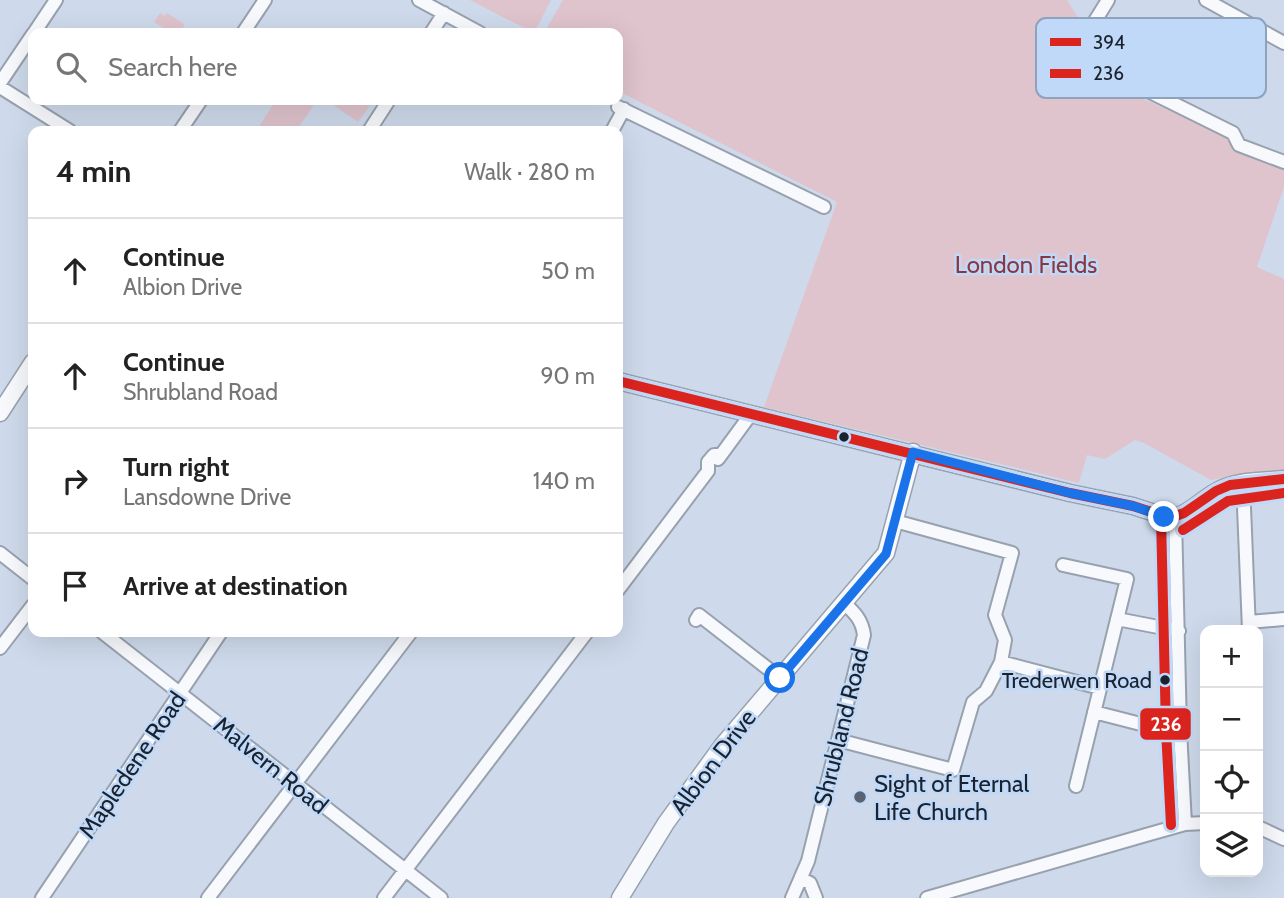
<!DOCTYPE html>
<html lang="en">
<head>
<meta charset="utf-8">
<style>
	:root { --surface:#fff; --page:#f6f6f6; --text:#222; --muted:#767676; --line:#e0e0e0 }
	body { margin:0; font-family:Cabin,sans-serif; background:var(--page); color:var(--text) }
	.controls { position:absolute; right:21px; bottom:21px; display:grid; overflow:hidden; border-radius:14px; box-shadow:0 7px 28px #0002 }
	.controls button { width:63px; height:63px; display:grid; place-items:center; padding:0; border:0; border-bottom:2px solid var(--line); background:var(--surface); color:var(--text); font:35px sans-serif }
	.stop { position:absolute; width:21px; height:21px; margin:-16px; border:5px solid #1a73e8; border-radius:50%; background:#fff }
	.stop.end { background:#1a73e8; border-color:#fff; box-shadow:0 2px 7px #0008 }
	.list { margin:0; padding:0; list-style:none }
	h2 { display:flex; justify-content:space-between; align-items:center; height:91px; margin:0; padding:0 28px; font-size:30px }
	h2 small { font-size:23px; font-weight:400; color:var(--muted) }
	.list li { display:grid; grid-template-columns:46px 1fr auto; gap:21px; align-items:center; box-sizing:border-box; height:105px; padding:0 28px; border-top:2px solid var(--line) }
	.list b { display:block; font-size:26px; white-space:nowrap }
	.list p { margin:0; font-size:23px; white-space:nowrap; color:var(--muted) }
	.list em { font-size:23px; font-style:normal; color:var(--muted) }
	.icon { flex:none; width:38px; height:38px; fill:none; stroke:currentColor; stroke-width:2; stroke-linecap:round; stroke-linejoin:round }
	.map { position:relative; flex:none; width:1284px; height:898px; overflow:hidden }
	.search { position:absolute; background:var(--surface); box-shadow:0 7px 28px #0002; left:28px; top:28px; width:595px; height:77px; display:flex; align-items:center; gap:18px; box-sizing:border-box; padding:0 24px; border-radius:14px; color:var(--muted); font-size:26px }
	.panel { position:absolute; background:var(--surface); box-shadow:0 7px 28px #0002; left:28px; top:126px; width:595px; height:511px; border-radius:14px }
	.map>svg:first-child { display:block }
</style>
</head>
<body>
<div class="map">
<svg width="1284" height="898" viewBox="0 0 1284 898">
	<rect width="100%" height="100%" fill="#cedaeb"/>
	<!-- green -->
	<path fill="#dfc3cd" d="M470 0H551L534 33Z
		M563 0H1067L1079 19 1077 23 1094 53 1120 89 1230 137 1231 143 1237 148 1284 169V187L1257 267 1284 279V470L1243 474 1211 480 1144 443 1135 440 1105 459 1087 455 1079 483 764 407 837 202 618 91V33H544Z
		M160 13 165 16 167 13 184 24 182 33H171L154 22Z
		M276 100H313L316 102 296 131H256Z
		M326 100H374L358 122Z"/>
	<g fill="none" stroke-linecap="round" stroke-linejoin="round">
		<!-- minor casing -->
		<g stroke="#98a1ae" stroke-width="16">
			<path id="minor" d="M419 0 480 33
				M1108 0 1090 29 1103 52 1126 80 1233 133 1239 145 1284 162
				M1206 0 1284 43
				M34 33 56 0
				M243 33 265 0
				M431 33 444 13
				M0 83 33 34
				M0 87 70 131
				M618 107 824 207
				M180 131 201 100
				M369 131 389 100
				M612 131 624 109
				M718 459 751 414
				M1243 483 1249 630
				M1175 518 1180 730 1185 824
				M0 553 33 579
				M1063 565 1127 579 1076 786
				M618 590 708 471V462L714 455H721
				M1117 619 1179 631
				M696 620 699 615 780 678
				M1249 622 1284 619
				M102 632 441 898
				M0 648 33 605
				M1001 662 1100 688
				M1094 712 1164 730H1180
				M838 740 953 770 973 702 986 691 1001 662 1005 640 995 615 1012 553 895 521
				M1258 827 1284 839
				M802 879 810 883 816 898
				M42 898 221 632
				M208 898 411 632
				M384 898 587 632
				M792 898 808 861 864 635C862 620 855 613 844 603
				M927 898 1146 835 1185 824 1205 823"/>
		</g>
		<!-- tertiary casing -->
		<g stroke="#98a1ae" stroke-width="19">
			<path id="tertiary" d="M618 381 1070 493 1133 506 1170 518C1189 516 1205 495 1223 488 1242 480 1264 481 1284 479
				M0 413 33 362
				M620 898 666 823 722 746 886 553 913 452"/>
		</g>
		<!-- minor -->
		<use href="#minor" stroke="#f8f9fc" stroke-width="12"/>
		<!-- tertiary -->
		<use href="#tertiary" stroke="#f8f9fc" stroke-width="16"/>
		<!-- bus-1 casing -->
		<g stroke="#c1d9f8" stroke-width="16">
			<path id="bus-1" d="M618 381 1070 493 1133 506 1170 518 1184 513 1216 491 1230 485 1284 479"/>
		</g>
		<!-- bus-2 casing -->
		<g stroke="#c1d9f8" stroke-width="16">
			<path id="bus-2" d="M1161 518 1166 730 1171 825
				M1183 530 1228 501 1284 493"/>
		</g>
		<!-- bus-1 -->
		<use href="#bus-1" stroke="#dc241f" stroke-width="10"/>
		<!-- bus-2 -->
		<use href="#bus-2" stroke="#dc241f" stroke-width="10"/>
	</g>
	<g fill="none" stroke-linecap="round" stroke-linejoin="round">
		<!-- route -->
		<path stroke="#1a73e8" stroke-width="9" d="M780 678 886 554 913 452 1070 493 1133 506 1164 517"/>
	</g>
	<!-- markers -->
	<g fill="#19222d" stroke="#c1d9f8" stroke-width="2.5">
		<circle cx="844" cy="437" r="6"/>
		<circle cx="1165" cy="680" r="6"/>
	</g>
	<circle fill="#586270" stroke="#c1d9f8" stroke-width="2.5" cx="860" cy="797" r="7"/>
	<g text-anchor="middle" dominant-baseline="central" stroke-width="5" stroke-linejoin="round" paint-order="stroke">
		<!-- bus labels -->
		<g font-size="22" fill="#19222d" stroke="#c1d9f8" text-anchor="end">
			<text x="1152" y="680">Trederwen Road</text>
		</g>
		<!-- park labels -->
		<g font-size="24" fill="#893842" stroke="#c1d9f8">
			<text x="1026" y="264">London Fields</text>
		</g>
		<!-- street labels -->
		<g font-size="24" fill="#19222d" stroke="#c1d9f8">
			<text transform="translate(841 727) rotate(-76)">Shrubland Road</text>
			<text transform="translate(713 762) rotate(-53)">Albion Drive</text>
			<text transform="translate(132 765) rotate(-56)">Mapledene Road</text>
			<text transform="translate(271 765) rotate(39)">Malvern Road</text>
		</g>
		<!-- poi labels -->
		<g font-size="24" fill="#19222d" stroke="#c1d9f8" text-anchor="start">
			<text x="874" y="783">Sight of Eternal<tspan x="874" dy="28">Life Church</tspan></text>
		</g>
	</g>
	<!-- legend -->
	<rect x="1036" y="18" width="230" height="80" rx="10" fill="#c1d9f8" stroke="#8fa2bb" stroke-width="2"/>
	<rect x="1050" y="38" width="31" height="8" fill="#dc241f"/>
	<rect x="1050" y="69" width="31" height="9" fill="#dc241f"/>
	<g font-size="19" fill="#19222d">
		<text x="1093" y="49">394</text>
		<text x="1093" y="80">236</text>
	</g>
	<rect stroke="#c1d9f8" stroke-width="2.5" x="1139" y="707" width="53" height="34" rx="7" fill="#dc241f"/>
	<g font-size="19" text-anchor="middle" font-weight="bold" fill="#fff">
		<text x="1166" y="731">236</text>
	</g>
</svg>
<div class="controls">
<button>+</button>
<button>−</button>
<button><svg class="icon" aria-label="locate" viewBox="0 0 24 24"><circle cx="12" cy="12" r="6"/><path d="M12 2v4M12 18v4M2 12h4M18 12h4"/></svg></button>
<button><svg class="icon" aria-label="layers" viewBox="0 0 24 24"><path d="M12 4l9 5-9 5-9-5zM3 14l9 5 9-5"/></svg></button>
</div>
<div class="stop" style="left:780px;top:678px"></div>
<div class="stop end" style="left:1164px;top:517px"></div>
<div class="search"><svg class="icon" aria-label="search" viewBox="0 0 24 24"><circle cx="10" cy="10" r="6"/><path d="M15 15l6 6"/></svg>Search here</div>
<section class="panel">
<h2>4 min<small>Walk · 280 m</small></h2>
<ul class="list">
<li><svg class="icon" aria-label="ahead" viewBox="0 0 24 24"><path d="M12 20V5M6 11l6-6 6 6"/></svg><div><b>Continue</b><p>Albion Drive</p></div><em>50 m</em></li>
<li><svg class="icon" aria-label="ahead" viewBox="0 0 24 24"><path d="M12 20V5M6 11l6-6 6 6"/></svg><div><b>Continue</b><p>Shrubland Road</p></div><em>90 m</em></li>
<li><svg class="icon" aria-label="right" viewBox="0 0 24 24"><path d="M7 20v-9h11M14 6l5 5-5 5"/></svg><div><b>Turn right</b><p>Lansdowne Drive</p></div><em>140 m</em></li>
<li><svg class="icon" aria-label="arrive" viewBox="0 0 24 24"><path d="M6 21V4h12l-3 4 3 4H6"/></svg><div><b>Arrive at destination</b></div></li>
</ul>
</section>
</div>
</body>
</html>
